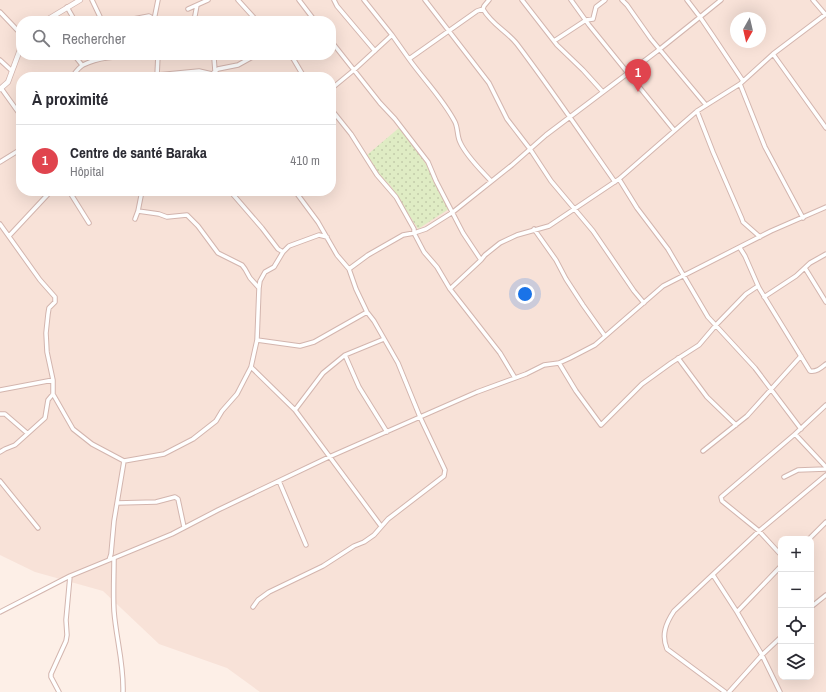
<!DOCTYPE html>
<html lang="fr">
<head>
<meta charset="utf-8">
<style>
	:root { --surface:#fff; --page:#f7f7f7; --text:#2b2b33; --muted:#7c7c81; --line:#e1e1e2; --accent:#db2777 }
	body { margin:0; font-family:"Archivo Narrow",sans-serif; background:var(--page); color:var(--text) }
	.controls { position:absolute; right:12px; bottom:12px; display:grid; overflow:hidden; border-radius:8px; box-shadow:0 4px 16px #0002 }
	.controls button { width:36px; height:36px; display:grid; place-items:center; padding:0; border:0; border-bottom:1px solid var(--line); background:var(--surface); color:var(--text); font:20px sans-serif }
	.compass { position:absolute; left:730px; top:12px; width:36px; height:36px; border-radius:50%; background:var(--surface); box-shadow:0 4px 16px #0002; rotate:188deg }
	.you { position:absolute; left:525px; top:294px; width:14px; height:14px; margin:-10px; border:3px solid #fff; border-radius:50%; background:#1a73e8; box-shadow:0 0 0 6px #1a73e833 }
	.badge { display:grid; place-items:center; width:26px; height:26px; border-radius:50%; background:var(--accent); color:#fff; font-size:13px; font-weight:700 }
	.pin { position:absolute; translate:-50% -33px; filter:drop-shadow(0 1px 2px #0008) }
	.pin::after { content:''; position:absolute; top:21px; width:14px; height:12px; background:inherit; clip-path:polygon(0 0,100% 0,50% 100%) }
	.list { margin:0; padding:0; list-style:none }
	h2 { display:flex; justify-content:space-between; align-items:center; height:52px; margin:0; padding:0 16px; font-size:17px }
	h2 small { font-size:13px; font-weight:400; color:var(--muted) }
	.list li { display:grid; grid-template-columns:26px 1fr auto; gap:12px; align-items:center; box-sizing:border-box; height:72px; padding:0 16px; border-top:1px solid var(--line) }
	.list b { display:block; font-size:15px; white-space:nowrap }
	.list p { margin:0; font-size:13px; white-space:nowrap; color:var(--muted) }
	.list em { font-size:13px; font-style:normal; color:var(--muted) }
	.icon { flex:none; width:22px; height:22px; fill:none; stroke:currentColor; stroke-width:2; stroke-linecap:round; stroke-linejoin:round }
	.map { position:relative; flex:none; width:826px; height:692px; overflow:hidden }
	.search { position:absolute; background:var(--surface); box-shadow:0 4px 16px #0002; left:16px; top:16px; width:320px; height:44px; display:flex; align-items:center; gap:10px; box-sizing:border-box; padding:0 14px; border-radius:16px; color:var(--muted); font-size:15px }
	.panel { position:absolute; background:var(--surface); box-shadow:0 4px 16px #0002; left:16px; top:72px; width:320px; height:124px; border-radius:16px }
	.map>svg:first-child { display:block }
</style>
</head>
<body>
<div class="map">
<svg width="826" height="692" viewBox="0 0 826 692">
	<defs>
		<pattern id="grass-dots" width="8" height="8" patternUnits="userSpaceOnUse"><rect width="8" height="8" fill="#dfecc4"/><path d="M2 2h.1M6 6h.1" fill="none" stroke="#c3ccaa" stroke-width="1.8" stroke-linecap="round"/></pattern>
	</defs>
	<rect width="100%" height="100%" fill="#fdefe7"/>
	<!-- residential -->
	<path fill="#f8e2d8" fill-rule="evenodd" d="M0 0H826V692H260L227 668 159 644 103 591 35 572 0 555ZM736 18H760V42H736ZM21 21H331V55H21ZM21 77H331V191H21ZM781 539H811V677H781Z"/>
	<!-- grass -->
	<path fill="url(#grass-dots)" d="M400 127 429 168 435 184 449 209 418 229 390 185 380 176 367 155Z"/>
	<g fill="none" stroke-linecap="round" stroke-linejoin="round">
		<!-- minor casing -->
		<g stroke="#d3b5ae" stroke-width="5.5">
			<path id="minor" d="M92 0 102 21
				M238 0 257 21
				M299 0 315 21
				M334 0 337 6 375 51
				M364 0 392 35
				M425 0 489 83 507 119 530 149 551 181 593 231 634 291 644 303
				M489 0 484 6 483 9C492 25 507 31 517 44 551 89 583 136 615 182
				M522 0 557 45 583 70 602 91
				M571 0 589 25 674 130
				M622 0 627 5 651 39 706 105
				M687 0 700 17 721 0
				M813 0 825 14
				M67 7 75 21
				M188 9 208 0
				M0 12 21 34
				M154 20 158 0
				M123 21 149 16 154 19
				M194 21 197 5
				M331 41 380 103 395 119 428 162 436 181 463 233 481 260
				M554 41 586 20 593 19 596 7 605 0
				M773 54 826 128
				M74 55 82 65
				M213 55 214 58 215 71
				M290 55 294 60 304 77
				M409 59C424 80 443 99 455 122 458 128 457 136 460 142 466 156 481 170 491 181
				M0 60 12 71
				M212 74 218 69 238 65 256 55
				M157 75 199 71 212 74 213 77
				M157 76 158 55
				M72 77C75 73 78 68 83 65 106 53 133 58 158 55
				M740 84 765 147 803 218
				M1 88 21 116
				M331 89 354 70 392 35 409 59 477 11 483 9
				M331 109 351 134 377 175 396 197 414 229V233L424 252 437 267 450 289 500 353 515 378
				M697 111 713 152 742 219 743 222 760 237
				M0 162 21 149
				M619 179 637 208 668 249 708 317 755 368 801 429
				M69 191 89 223
				M230 191 262 228 278 249 283 252
				M135 219 138 211 142 191
				M0 224 40 280 55 297V302L49 308 48 314 46 333 47 352 53 380V394L73 429 92 444 124 461 164 454 193 439 216 421 222 411 237 394 251 367 257 340 259 288 250 278 245 269 242 265 218 253 198 226 187 215 167 217 159 214 138 211
				M534 229 556 260 566 279 583 305 605 336
				M9 236 51 191
				M740 248 745 256 759 288 810 371C817 372 821 368 826 364
				M805 268 826 302
				M349 269 368 255 403 235 414 233 426 229 453 212 512 165 546 135 660 49 700 17 713 36 743 81
				M259 288 260 281 265 272 274 267 283 252 289 246 319 235 327 237
				M450 289 481 260 485 255 500 243 517 235 549 226 619 179 697 111 740 84 773 54 826 14
				M764 297 796 276 810 263 826 254
				M257 340 300 346 314 342 367 312
				M345 355 359 387 387 432
				M678 358 707 397 736 425
				M559 363 576 391 601 425 642 384 671 363 699 345 716 325 746 294 758 286
				M251 367 295 410 381 526
				M0 390 53 380
				M295 410 323 373 345 355 384 339
				M0 414H5L27 433
				M795 434 826 467
				M703 451 747 416 801 356
				M0 452 5 449 15 445 45 418 48 400 53 394
				M784 477 798 470 826 469
				M0 481 38 528
				M279 481 306 545
				M117 503 156 502 175 497 178 499 184 527
				M809 539 826 522
				M781 555 759 531 722 501 721 497 795 434 826 405
				M114 558C114 575 113 593 114 611 116 638 124 664 123 692
				M109 560 172 534 218 510 329 457 420 417 398 363 374 321 367 312 356 289 349 269 337 255 318 222 295 191
				M713 575 737 612
				M253 607 258 600 269 592 323 566 354 546 364 542 374 535 388 519 444 476 445 470 420 417 477 392 526 374 544 365 559 363 570 358 595 345 663 286 771 231 826 207
				M811 607 826 595
				M0 612 70 576 109 560 111 554 114 521 124 461
				M59 692 51 677V674L66 641 67 635 66 620 70 576
				M725 692 667 649C661 635 666 623 674 611L759 531 826 475
				M729 692 762 655 781 637
				M780 692 762 655 737 612 781 566"/>
		</g>
		<!-- tertiary casing -->
		<g stroke="#d3b5ae" stroke-width="6">
			<path id="tertiary" d="M45 21 80 0
				M0 89 8 82 21 47"/>
		</g>
		<!-- minor -->
		<use href="#minor" stroke="#fff" stroke-width="3.5"/>
		<!-- tertiary -->
		<use href="#tertiary" stroke="#fff" stroke-width="4.5"/>
	</g>
</svg>
<div class="controls">
<button>+</button>
<button>−</button>
<button><svg class="icon" aria-label="locate" viewBox="0 0 24 24"><circle cx="12" cy="12" r="6"/><path d="M12 2v4M12 18v4M2 12h4M18 12h4"/></svg></button>
<button><svg class="icon" aria-label="layers" viewBox="0 0 24 24"><path d="M12 4l9 5-9 5-9-5zM3 14l9 5 9-5"/></svg></button>
</div>
<svg class="compass" viewBox="-18 -18 36 36"><path d="M0-13l5 13h-10z" fill="#e53935"/><path d="M0 13l5-13h-10z" fill="#7c7c81"/></svg>
<div class="you"></div>
<div class="pin badge" style="left:638px;top:92px;background:#e0444e">1</div>
<div class="search"><svg class="icon" aria-label="search" viewBox="0 0 24 24"><circle cx="10" cy="10" r="6"/><path d="M15 15l6 6"/></svg>Rechercher</div>
<section class="panel">
<h2>À proximité<small></small></h2>
<ul class="list">
<li><span class="badge" style="background:#e0444e">1</span><div><b>Centre de santé Baraka</b><p>Hôpital</p></div><em>410 m</em></li>
</ul>
</section>
</div>
</body>
</html>
